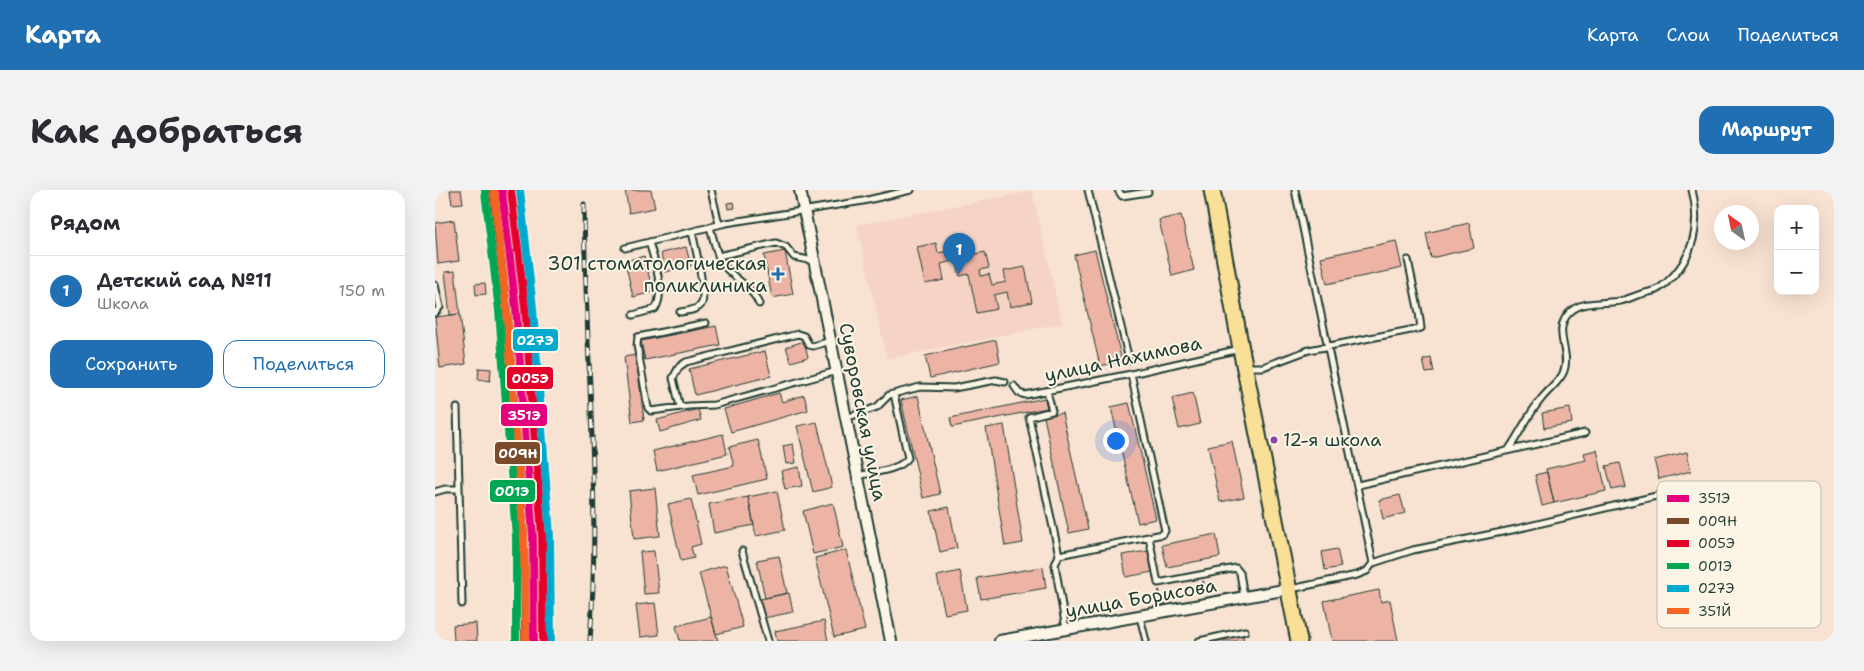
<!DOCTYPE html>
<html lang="ru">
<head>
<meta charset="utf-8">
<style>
	:root { --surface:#fff; --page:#f2f2f3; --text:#2b2b33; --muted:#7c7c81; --line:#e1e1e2; --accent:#1f6fb2 }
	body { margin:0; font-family:"Shantell Sans",sans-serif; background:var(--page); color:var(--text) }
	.controls { position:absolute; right:15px; top:15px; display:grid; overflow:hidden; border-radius:10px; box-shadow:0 5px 20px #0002 }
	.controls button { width:45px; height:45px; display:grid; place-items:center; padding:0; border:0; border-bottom:1px solid var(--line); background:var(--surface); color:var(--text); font:25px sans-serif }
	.compass { position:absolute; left:1279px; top:15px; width:45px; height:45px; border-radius:50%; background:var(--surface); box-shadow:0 5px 20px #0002; rotate:327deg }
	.you { position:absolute; left:680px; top:250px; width:18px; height:18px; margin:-12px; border:4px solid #fff; border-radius:50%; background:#1a73e8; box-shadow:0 0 0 8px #1a73e833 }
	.badge { display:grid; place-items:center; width:32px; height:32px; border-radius:50%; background:var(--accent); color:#fff; font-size:16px; font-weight:700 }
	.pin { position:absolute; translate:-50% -41px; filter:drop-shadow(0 1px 2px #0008) }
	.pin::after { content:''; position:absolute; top:26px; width:18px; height:15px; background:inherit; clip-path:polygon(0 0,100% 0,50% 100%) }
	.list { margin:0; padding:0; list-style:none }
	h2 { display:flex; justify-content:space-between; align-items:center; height:65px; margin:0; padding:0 20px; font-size:21px }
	h2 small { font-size:16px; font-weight:400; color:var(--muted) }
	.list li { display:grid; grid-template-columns:32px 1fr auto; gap:15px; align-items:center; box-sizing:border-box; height:70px; padding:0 20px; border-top:1px solid var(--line) }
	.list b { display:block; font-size:19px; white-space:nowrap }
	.list p { margin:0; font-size:16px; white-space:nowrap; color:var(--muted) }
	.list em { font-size:16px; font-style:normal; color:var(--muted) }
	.actions { display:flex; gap:10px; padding:15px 20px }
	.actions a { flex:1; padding:11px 0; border:1px solid var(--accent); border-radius:15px; text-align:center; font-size:18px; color:var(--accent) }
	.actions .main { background:var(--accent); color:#fff }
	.map { position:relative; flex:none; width:1399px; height:451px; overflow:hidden; border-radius:15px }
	header { display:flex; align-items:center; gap:30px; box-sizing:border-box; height:70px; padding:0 25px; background:var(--accent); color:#fff }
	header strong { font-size:24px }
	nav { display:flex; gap:28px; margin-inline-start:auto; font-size:18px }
	.intro { display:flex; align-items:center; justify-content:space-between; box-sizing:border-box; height:120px; padding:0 30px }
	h1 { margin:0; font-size:35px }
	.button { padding:12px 22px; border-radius:15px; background:var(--accent); color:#fff; font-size:18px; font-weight:700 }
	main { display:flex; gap:30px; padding:0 30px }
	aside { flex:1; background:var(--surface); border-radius:15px; box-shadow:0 5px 20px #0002 }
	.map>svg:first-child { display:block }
</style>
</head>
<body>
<header>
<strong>Карта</strong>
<nav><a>Карта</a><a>Слои</a><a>Поделиться</a></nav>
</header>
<div class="intro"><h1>Как добраться</h1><a class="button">Маршрут</a></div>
<main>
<aside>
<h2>Рядом<small></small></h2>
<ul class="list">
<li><span class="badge">1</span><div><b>Детский сад №11</b><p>Школа</p></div><em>150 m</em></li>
</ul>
<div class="actions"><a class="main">Сохранить</a><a>Поделиться</a></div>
</aside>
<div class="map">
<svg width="1399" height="451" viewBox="0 0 1399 451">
	<rect width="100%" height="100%" fill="#f8e2d2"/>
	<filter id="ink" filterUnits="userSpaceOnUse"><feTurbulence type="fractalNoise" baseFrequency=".02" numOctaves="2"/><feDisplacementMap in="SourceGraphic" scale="10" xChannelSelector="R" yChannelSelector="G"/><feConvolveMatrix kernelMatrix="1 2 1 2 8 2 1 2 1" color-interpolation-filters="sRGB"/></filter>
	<g filter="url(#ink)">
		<!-- built -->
		<path fill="#f5d4c5" d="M597 1 627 133 452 169 422 35Z"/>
		<!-- building -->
		<path fill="#edb4a6" stroke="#1f3d34" d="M15 0H26L28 13 17 14Z
			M190 0H216L220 18 194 23Z
			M299 12 300 18 293 19 292 13Z
			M746 25 759 80 737 86 724 30Z
			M19 30 24 71 3 74 0 33Z
			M1034 33 1039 58 996 68 991 43Z
			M538 49 541 64 550 62 554 78 545 80 546 86 554 84 557 95 571 92 569 81 590 77 597 112 575 117 572 102 559 105 562 119 542 123 534 84 525 86 521 70 506 74 509 90 490 94 482 57 501 53 503 63 520 60 518 53Z
			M961 51 967 78 892 94 886 67Z
			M251 57 256 76 230 82 226 63Z
			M660 60 687 171 665 176 639 65Z
			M350 61 358 104 337 108 329 65Z
			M209 66 218 102 198 107 190 71Z
			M20 81 25 124 15 125 10 82Z
			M50 93 51 104 41 105 40 94Z
			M25 124 31 174 5 178 0 127Z
			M281 136 285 155 210 170 206 151Z
			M561 150 565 172 495 188 490 166Z
			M369 151 373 167 356 172 351 157Z
			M330 161 336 186 260 205 254 179Z
			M201 165 209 230 197 232 189 167Z
			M996 168 999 182 991 183 988 170Z
			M44 178 56 179 55 191 43 189Z
			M344 203 347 212 369 205 373 220 296 242 289 219Z
			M758 203 765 234 744 239 737 208Z
			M483 206 505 304 488 308 466 210Z
			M610 208 612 218 517 237 515 228Z
			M694 213 721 329 703 333 676 217Z
			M1135 218 1137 233 1109 238 1107 223Z
			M263 219 266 230 225 242 222 230Z
			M627 223 653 339 634 343 609 227Z
			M382 232 397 297 378 302 362 236Z
			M569 235 588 353 570 356 551 238Z
			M288 244 292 264 222 281 218 261Z
			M323 250 332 289 263 305 258 285 299 276 294 257Z
			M797 251 809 307 785 312 773 256Z
			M358 254 361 273 351 274 348 256Z
			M1162 260 1171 301 1119 313 1111 279 1151 270 1149 263Z
			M1252 262 1256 281 1224 289 1219 270Z
			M1185 273 1191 297 1177 300 1171 276Z
			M364 277 367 296 350 299 346 281Z
			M1112 282 1119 313 1107 316 1100 285Z
			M220 298 225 346 199 349 194 301Z
			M342 301 350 340 321 346 313 307Z
			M965 305 970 323 948 329 944 310Z
			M313 307 319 335 279 343 274 314Z
			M256 309 266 354 256 357 259 368 246 371 233 314Z
			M398 313 408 357 378 364 368 321Z
			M514 317 522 358 505 362 496 321Z
			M781 344 785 367 732 377 727 355Z
			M902 359 906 377 890 380 887 362Z
			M411 360 430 440 399 447 380 368Z
			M219 361 224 403 209 404 205 362Z
			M713 361 717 382 691 387 687 365Z
			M344 366 352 403 330 408 322 370Z
			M291 375 308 437 281 444 264 383Z
			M608 377 611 398 546 409 542 388Z
			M525 381 532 420 510 424 502 386Z
			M944 400 946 412 955 410 963 451H897L889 411Z
			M354 403 358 422 329 428 325 409Z
			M220 413 224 445 205 447 201 415Z
			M276 427 283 451H245L241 436Z
			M389 431 393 451H342L340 441Z
			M41 433 42 451H19L18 435Z
			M808 445 809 451H778Z"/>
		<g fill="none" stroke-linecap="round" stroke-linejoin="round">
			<!-- service casing -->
			<g stroke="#1f3d34" stroke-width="9">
				<path id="service" d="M276 0 284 34
					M653 0 694 170
					M683 0 687 6 713 2
					M275 37C279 50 281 66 290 77 301 90 318 98 324 114
					M190 58 291 33 428 11 476 0
					M283 66 341 53 351 57 359 67 379 71
					M0 95 5 117 0 123
					M245 122C252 121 264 120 267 113 271 102 260 55 257 42
					M198 125 220 119C231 103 219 69 214 52
					M271 133 203 147 202 155 213 218 216 221 254 216 279 215 402 181
					M812 177H828L874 160 986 138 984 123 973 70
					M579 196 584 203 590 205 696 184 805 159
					M612 201 617 221 594 227 624 365
					M245 217 238 188 244 177 251 172 363 144 369 146 374 155 378 156 396 151
					M22 218 27 414
					M411 228 442 217 454 205 485 197 519 198 561 190 570 192
					M1074 259C1085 243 1094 223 1107 208 1114 199 1125 192 1129 181 1136 161 1117 141 1134 123 1146 110 1169 114 1185 111 1191 110 1197 107 1203 105 1209 103 1216 102 1221 100 1228 97 1234 90 1239 85 1261 60 1265 32 1257 0
					M423 286C437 282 464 281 473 268L459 204
					M923 295 1150 243
					M0 302 10 299H23
					M714 347 723 393 801 378 805 383 809 407
					M307 361 333 451
					M938 373 978 360 1077 340 1268 295
					M856 399 922 385 932 381 938 373 860 0
					M705 427 711 451
					M631 439 620 375 624 365 728 344 730 341 696 184
					M764 451 810 441"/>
			</g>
			<!-- minor casing -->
			<g stroke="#1f3d34" stroke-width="14">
				<path id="minor" d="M365 0 456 451
					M565 451 854 399"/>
			</g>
			<!-- primary casing -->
			<g stroke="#1f3d34" stroke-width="19">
				<path id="primary" d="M777 0 806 159 864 451"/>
			</g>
			<!-- path -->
			<path stroke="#1f3d34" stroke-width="2" stroke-dasharray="4 4" stroke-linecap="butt" d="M768 391 771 404
				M724 400 726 412"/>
			<!-- service -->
			<use href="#service" stroke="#fcf5e5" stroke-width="5"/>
			<!-- minor -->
			<use href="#minor" stroke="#fcf5e5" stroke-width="10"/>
			<!-- primary -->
			<use href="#primary" stroke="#fadf96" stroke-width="15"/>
			<!-- rail casing -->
			<g stroke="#1f3d34" stroke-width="5">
				<path id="rail" d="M149 14C150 160 166 306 155 451"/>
			</g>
			<!-- rail -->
			<use href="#rail" stroke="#fcf5e5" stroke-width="3" stroke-dasharray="9" stroke-linecap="butt"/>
			<!-- rail-1 casing -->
			<g stroke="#fcf5e5" stroke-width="11">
				<path id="rail-1" d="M67 0 81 119 98 347 99 451"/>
			</g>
			<!-- rail-2 casing -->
			<g stroke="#fcf5e5" stroke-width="11">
				<path id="rail-2" d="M58 1 72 120 89 347 90 451"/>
			</g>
			<!-- rail-3 casing -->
			<g stroke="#fcf5e5" stroke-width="11">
				<path id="rail-3" d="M76 0 90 118 107 346 108 451"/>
			</g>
			<!-- rail-4 casing -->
			<g stroke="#fcf5e5" stroke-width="11">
				<path id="rail-4" d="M50 2 64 121 81 348V451"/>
			</g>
			<!-- rail-5 casing -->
			<g stroke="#fcf5e5" stroke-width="11">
				<path id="rail-5" d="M85 0 98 118 115 346 116 451"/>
			</g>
			<!-- rail-6 casing -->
			<g stroke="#fcf5e5" stroke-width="11">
				<path id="rail-6" d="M59 0 72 120 89 347 91 451"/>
			</g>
			<!-- rail-1 -->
			<use href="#rail-1" stroke="#e5007d" stroke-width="8"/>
			<!-- rail-2 -->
			<use href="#rail-2" stroke="#7a4b2a" stroke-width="8"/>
			<!-- rail-3 -->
			<use href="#rail-3" stroke="#e4002b" stroke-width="8"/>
			<!-- rail-4 -->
			<use href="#rail-4" stroke="#00a651" stroke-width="8"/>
			<!-- rail-5 -->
			<use href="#rail-5" stroke="#00a9ce" stroke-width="8"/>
			<!-- rail-6 -->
			<use href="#rail-6" stroke="#f26522" stroke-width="8"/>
		</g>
	</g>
	<!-- markers -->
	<path fill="#1f6fb2" stroke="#fcf5e5" stroke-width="2" d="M340.5 76.5h5v5h5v5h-5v5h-5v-5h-5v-5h5z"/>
	<circle fill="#8e44ad" stroke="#fcf5e5" stroke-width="2" cx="839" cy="250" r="4.5"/>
	<g text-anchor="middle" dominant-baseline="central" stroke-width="4" stroke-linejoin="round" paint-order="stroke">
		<!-- bus labels -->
		<g font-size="18" fill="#1f3d34" stroke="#fcf5e5" text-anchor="start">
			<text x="848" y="250">12-я школа</text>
		</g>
		<!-- poi labels -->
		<g font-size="19" fill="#1f3d34" stroke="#fcf5e5" text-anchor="end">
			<text x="332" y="73">301 стоматологическая<tspan x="332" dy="22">поликлиника</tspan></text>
		</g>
		<!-- street labels -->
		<g font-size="19" fill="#1f3d34" stroke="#fcf5e5">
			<text transform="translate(688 169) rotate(-12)">улица Нахимова</text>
			<text transform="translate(428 222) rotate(79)">Суворовская улица</text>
			<text transform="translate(706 408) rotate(-10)">улица Борисова</text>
		</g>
	</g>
	<!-- legend -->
	<rect x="1222" y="291" width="164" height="147" rx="8" fill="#fcf5e5" stroke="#babeb0" stroke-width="1"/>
	<rect x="1232" y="305" width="22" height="7" fill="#e5007d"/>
	<rect x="1232" y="328" width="22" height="6" fill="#7a4b2a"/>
	<rect x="1232" y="350" width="22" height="7" fill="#e4002b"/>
	<rect x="1232" y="373" width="22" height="6" fill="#00a651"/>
	<rect x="1232" y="395" width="22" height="7" fill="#00a9ce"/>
	<rect x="1232" y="418" width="22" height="6" fill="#f26522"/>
	<g font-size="14" fill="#1f3d34">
		<text x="1263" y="313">351Э</text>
		<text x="1263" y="336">009Н</text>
		<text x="1263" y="358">005Э</text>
		<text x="1263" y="381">001Э</text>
		<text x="1263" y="403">027Э</text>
		<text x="1263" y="426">351Й</text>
	</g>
	<g stroke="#fcf5e5" stroke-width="2">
		<rect x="77" y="138" width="47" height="24" rx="5" fill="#00a9ce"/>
		<rect x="71" y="176" width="48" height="24" rx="5" fill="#e4002b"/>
		<rect x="65" y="213" width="48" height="24" rx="5" fill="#e5007d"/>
		<rect x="59" y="251" width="47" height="24" rx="5" fill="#7a4b2a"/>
		<rect x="54" y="289" width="47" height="24" rx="5" fill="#00a651"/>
	</g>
	<g font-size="14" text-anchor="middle" font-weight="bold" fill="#fff">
		<text x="100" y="155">027Э</text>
		<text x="95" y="193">005Э</text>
		<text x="89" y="230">351Э</text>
		<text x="83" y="268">009Н</text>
		<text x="77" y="306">001Э</text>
	</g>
</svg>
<div class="controls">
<button>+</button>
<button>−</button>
</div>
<svg class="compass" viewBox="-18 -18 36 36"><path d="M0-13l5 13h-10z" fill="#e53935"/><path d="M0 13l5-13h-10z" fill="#7c7c81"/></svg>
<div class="you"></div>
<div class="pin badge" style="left:524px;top:84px">1</div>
</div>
</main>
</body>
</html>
